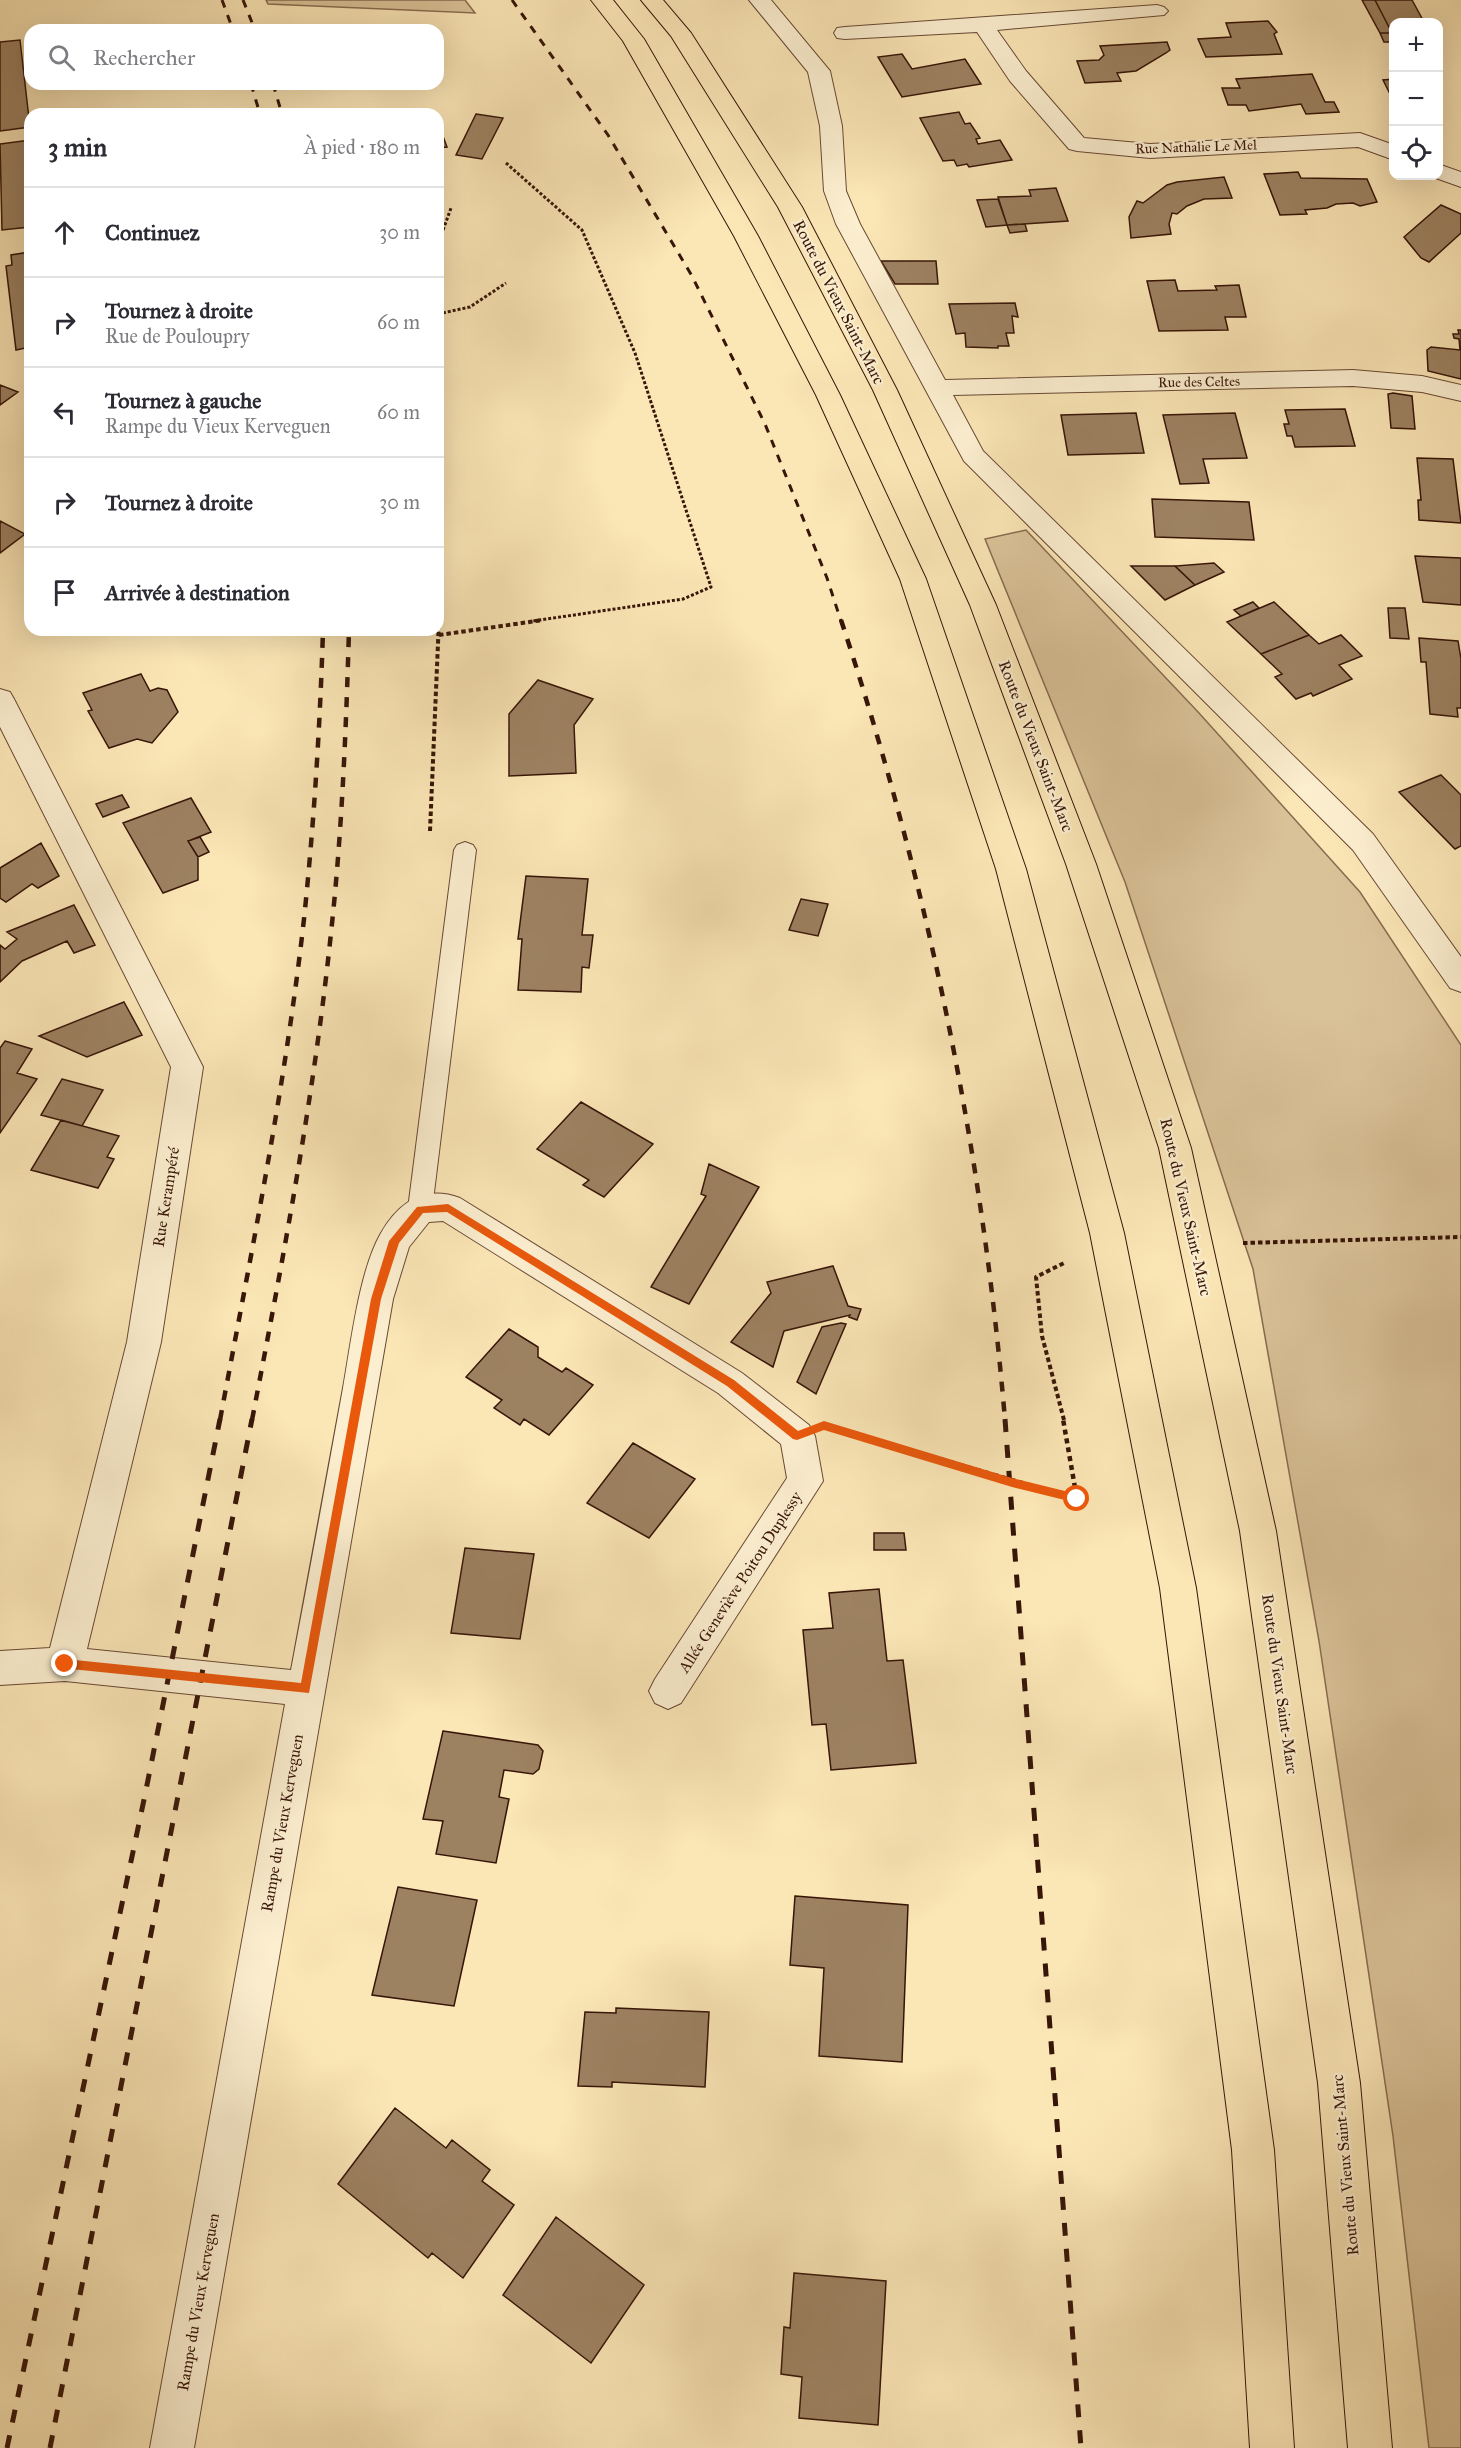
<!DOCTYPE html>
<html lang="fr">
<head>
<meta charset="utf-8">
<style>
	:root { --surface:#fff; --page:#f2f2f3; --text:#2b2b33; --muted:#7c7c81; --line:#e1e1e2 }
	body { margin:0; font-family:"IM FELL Great Primer",serif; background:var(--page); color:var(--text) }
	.controls { position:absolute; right:18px; top:18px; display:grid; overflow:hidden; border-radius:12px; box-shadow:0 6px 24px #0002 }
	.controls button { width:54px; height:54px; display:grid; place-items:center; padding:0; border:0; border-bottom:2px solid var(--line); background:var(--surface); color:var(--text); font:30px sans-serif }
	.stop { position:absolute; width:18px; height:18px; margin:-14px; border:4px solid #ea580c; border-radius:50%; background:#fff }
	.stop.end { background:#ea580c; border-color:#fff; box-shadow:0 2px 6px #0008 }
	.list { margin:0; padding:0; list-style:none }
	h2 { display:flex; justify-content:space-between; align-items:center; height:78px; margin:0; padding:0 24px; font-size:26px }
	h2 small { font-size:20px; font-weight:400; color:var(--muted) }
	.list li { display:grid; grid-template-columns:39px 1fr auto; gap:18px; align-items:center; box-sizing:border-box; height:90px; padding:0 24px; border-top:2px solid var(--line) }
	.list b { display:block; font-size:22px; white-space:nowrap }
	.list p { margin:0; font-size:20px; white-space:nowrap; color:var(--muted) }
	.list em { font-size:20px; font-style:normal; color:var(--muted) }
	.icon { flex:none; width:33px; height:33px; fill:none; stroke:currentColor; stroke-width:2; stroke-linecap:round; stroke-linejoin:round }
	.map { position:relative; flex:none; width:1461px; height:2448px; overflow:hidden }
	.search { position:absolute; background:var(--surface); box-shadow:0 6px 24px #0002; left:24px; top:24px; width:420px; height:66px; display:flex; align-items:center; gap:15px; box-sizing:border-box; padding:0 21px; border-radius:18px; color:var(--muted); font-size:22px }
	.panel { position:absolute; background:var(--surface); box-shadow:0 6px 24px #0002; left:24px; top:108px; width:420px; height:528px; border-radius:18px }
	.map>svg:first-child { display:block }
</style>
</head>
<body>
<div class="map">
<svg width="1461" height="2448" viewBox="0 0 1461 2448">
	<rect width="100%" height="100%" fill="#fbe6b6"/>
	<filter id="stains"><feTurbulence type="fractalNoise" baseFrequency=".00333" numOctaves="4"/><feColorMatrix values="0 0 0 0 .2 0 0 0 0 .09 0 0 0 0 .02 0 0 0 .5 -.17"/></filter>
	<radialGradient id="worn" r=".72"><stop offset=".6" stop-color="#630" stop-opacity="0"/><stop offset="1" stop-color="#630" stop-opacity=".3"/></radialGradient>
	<!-- green -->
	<path fill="#dac298" stroke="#886c50" stroke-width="1.5" d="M266 0H465L475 13 268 4Z
		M1026 530 1199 713 1360 892 1461 1045V2448H1429L1393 2136 1319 1641 1253 1269 1125 882 985 539Z"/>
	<!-- building -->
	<path fill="#9d8262" stroke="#371508" stroke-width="1.5" d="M1362 0H1375L1392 33H1380Z
		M1375 0H1412L1424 22H1394V42H1384L1380 33H1392Z
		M1268 21 1277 32 1274 34 1282 54 1206 57 1198 39 1231 37 1226 23Z
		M20 40 30 127 0 131V42Z
		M1167 42 1170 50 1166 53 1136 71 1117 73 1121 81 1085 83 1077 61 1099 60 1104 55 1100 46Z
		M902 54 912 69 965 59 981 84 902 97 878 57Z
		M1312 74 1325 102H1334L1339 112 1306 114 1301 104 1249 111 1246 105H1228L1222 88H1240L1236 79Z
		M1394 79V102L1383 80Z
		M959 112 965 124 970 123 980 138 976 139 978 144 1000 140 1012 160 969 167 967 164 957 166 954 160 943 161 920 118Z
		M476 114 503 118 482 159 456 155Z
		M438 131H441L447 147 438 148Z
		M30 140V227L2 230 0 144Z
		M1298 172 1301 178 1367 179 1377 202 1360 206 1353 203 1336 204 1327 208 1305 210 1307 214 1280 215 1264 174Z
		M1224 177 1232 198 1204 199 1187 206 1177 214 1172 213 1169 224 1171 234 1131 238 1129 217 1137 201 1143 203 1167 185 1177 182Z
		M1056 188 1068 221 1007 225 998 197 1031 196 1029 190Z
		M998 199 1007 225 986 227 977 200Z
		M1441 205 1461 214V233L1429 262 1421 258 1404 237Z
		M1025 224 1027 231 1010 233 1007 225Z
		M30 252V347L16 350 6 266 12 265 11 255Z
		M881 261H936L938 284H895Z
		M1175 280 1178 291 1217 290 1215 286 1239 285 1246 317H1225L1228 330 1159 331 1147 281Z
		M1015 303 1018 317 1012 316 1014 333H1006L1009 346H998V348L966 347 965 333 956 334 949 304Z
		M1458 330H1461V379L1428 371 1427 350 1431 347 1460 350 1459 339 1454 338 1453 334H1459Z
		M0 385 18 392 0 405Z
		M1393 393 1412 396 1415 429 1391 428 1388 394Z
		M1345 409 1355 446 1295 447 1292 436H1287L1284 424H1289L1285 410Z
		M1136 413 1144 453 1068 455 1061 415Z
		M1235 413 1247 458 1203 459 1209 483 1180 484 1163 415Z
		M1417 458 1453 459 1461 523 1419 520 1418 500H1421Z
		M1152 499 1249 502 1254 540 1155 537Z
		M0 521 25 534 0 553Z
		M1415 556 1461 558V605L1423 602Z
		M1214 563 1224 572 1195 585 1175 566Z
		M1131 566H1175L1195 585 1165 600Z
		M1253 602 1259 608 1241 616 1234 610Z
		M1274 602 1309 635 1261 654 1227 622Z
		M1388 608H1405L1409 639 1390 638Z
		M1309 635 1319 644 1341 635 1362 656 1339 665 1352 679 1313 696 1311 693 1296 699 1275 677 1282 674 1261 654Z
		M1419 638 1458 641 1461 659V708H1457L1458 717 1430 714 1426 662H1421Z
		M141 674 150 691 158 688 167 690 178 712 152 743 137 739 109 748 88 711 92 710 83 693Z
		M538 680 593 699 574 725 576 773 509 776V714Z
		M1441 775 1461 795V846L1455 849 1399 792Z
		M122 795 129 807 103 817 96 804Z
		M191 798 211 832 188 841 198 857V880L163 893 123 823Z
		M200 837 209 852 198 857 188 841Z
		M41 843 59 876 38 888 32 884 6 902 0 898V868Z
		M526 876 588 879 582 935H593L589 968 582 967 581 992 518 990 522 939H518Z
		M801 899 828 904 818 936 789 930Z
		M74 905 95 945 74 953 67 941 22 961 0 982V945L5 949 17 939 7 932Z
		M124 1002 142 1035 87 1057 39 1036Z
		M5 1041 32 1049 17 1073 37 1079 0 1133V1048Z
		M62 1079 103 1090 82 1126 41 1115Z
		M581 1102 653 1144 604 1197 583 1185 589 1180 537 1149Z
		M61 1120 119 1136 107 1157 114 1159 98 1188 31 1170Z
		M709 1164 759 1187 689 1304 651 1287 706 1196 701 1194Z
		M833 1266 848 1306 861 1309 857 1320 849 1317 850 1315 784 1331 773 1367 731 1342 771 1293 767 1282Z
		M841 1323 846 1324 816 1394 797 1382 822 1327Z
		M509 1329 538 1347V1357L562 1372 566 1368 593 1385 549 1435 524 1419 520 1425 494 1408 502 1400 466 1377Z
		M633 1443 695 1479 649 1538 587 1503Z
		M874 1533H904L906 1550H874Z
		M465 1548 534 1554 520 1639 451 1633Z
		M879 1589 887 1661 903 1660 916 1763 831 1770 826 1724 812 1725 803 1630 833 1628 829 1593Z
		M443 1731 538 1745 543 1751 539 1769 533 1774 504 1770 499 1797 509 1799 496 1863 436 1854 443 1821 423 1819Z
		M398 1887 477 1900 454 2006 372 1995Z
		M795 1896 908 1905 902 2062 819 2056 824 1968 790 1965Z
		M616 2008 709 2012 705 2087 612 2082V2087L578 2086 585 2012 616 2013Z
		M395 2108 446 2148 452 2140 490 2170 482 2181 514 2205 463 2278 432 2253 428 2258 338 2184Z
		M556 2217 644 2285 591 2363 503 2295Z
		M794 2273 886 2281 878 2425 799 2418 802 2377 781 2374 784 2327 790 2328Z"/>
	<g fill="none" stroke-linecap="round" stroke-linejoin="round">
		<!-- service casing -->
		<g stroke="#684934" stroke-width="2">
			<path id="service" d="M465 842 473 845 476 850 432 1209 428 1216 420 1219 412 1216 408 1209 454 850 457 845Z"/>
		</g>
		<!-- minor casing -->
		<g stroke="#684934" stroke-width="2">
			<path id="minor" d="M749 0H771L830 71 842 126 846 191 860 224 945 380 1353 370 1422 376 1461 385V401L1422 392 1353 386 953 395 983 451 1373 834 1461 957V992L1450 988 1353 850 964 461 836 224 824 191 820 126 808 72Z
				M1157 5 1164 7 1168 11 1164 15 997 30 1026 71 1084 138 1150 144 1360 133 1394 145V160L1358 147 1150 158 1077 151 1069 149 1010 81 977 32 845 39 837 38 834 33 837 28 845 27Z
				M1438 164 1461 172V187L1430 176H1438Z
				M0 689 10 692 14 699 203 1067 161 1342 87 1649 291 1670C309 1576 326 1482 343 1388 351 1344 359 1271 381 1233 399 1202 424 1185 460 1198L742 1373 809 1425 815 1436 823 1481 681 1703 668 1709 655 1703 649 1691 655 1679 787 1478 781 1444 718 1393 443 1221 429 1222 409 1247 393 1299 194 2448H150L285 1704 65 1681 0 1685V1651L50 1648 127 1342 171 1067 0 727Z"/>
		</g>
		<!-- trunk casing -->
		<g stroke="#371508" stroke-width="2">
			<path id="trunk" d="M591 0H613L644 39 758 236 840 395 926 579 1026 869 1124 1233 1196 1588 1274 2150 1294 2448H1250L1232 2150 1160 1588 1090 1233 996 869 900 579 816 395 734 236 623 41Z
				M641 0H663L691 33 802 207 897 390 996 605 1096 864 1191 1148 1276 1531 1360 2083 1392 2448H1348L1318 2083 1240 1531 1159 1148 1066 864 970 605 873 390 778 207 671 36Z"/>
		</g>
		<!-- path-far2 -->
		<path stroke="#371508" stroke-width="3" stroke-dasharray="3 2" stroke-linecap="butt" d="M506 163 582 230 635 353 711 587 683 599 533 621
			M438 244 451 208
			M438 314 470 307 506 283
			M438 523 439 621"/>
		<!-- path-far1 -->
		<path stroke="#371508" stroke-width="4" stroke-dasharray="4.5 3" stroke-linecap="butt" d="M439 635 543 620
			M430 831 439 620
			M1243 1243 1461 1237
			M1064 1420 1042 1336 1036 1277 1066 1262"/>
		<!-- path -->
		<path stroke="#371508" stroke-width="4.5" stroke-dasharray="5 4" stroke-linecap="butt" d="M846 1432 1077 1499 1063 1419"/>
		<!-- service -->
		<use href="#service" fill="#fcefd0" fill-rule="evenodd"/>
		<!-- minor -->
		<use href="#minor" fill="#fcefd0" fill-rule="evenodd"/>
		<!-- trunk -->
		<use href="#trunk" fill="#fbe6b6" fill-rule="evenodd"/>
		<!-- rail-far2 -->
		<path stroke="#371508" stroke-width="3" stroke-dasharray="8 8" stroke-linecap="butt" d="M222 0 233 30
			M243 0 255 30
			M512 0 608 135 692 276 765 424 827 578 841 621
			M251 84 260 114
			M273 84 282 114"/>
		<!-- rail-far1 -->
		<path stroke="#371508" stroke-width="4.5" stroke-dasharray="10 10" stroke-linecap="butt" d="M841 620C927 880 982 1147 1005 1420
			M220 1420C251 1254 285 1088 304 919 314 823 320 727 323 630
			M252 1420C283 1259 314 1096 331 933 342 832 346 731 349 630"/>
		<!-- rail -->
		<path stroke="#371508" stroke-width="5" stroke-dasharray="13 13" stroke-linecap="butt" d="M1005 1419 1081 2448
			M7 2448 145 1795 220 1419
			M50 2448 252 1419"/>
	</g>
	<!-- route -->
	<path fill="#ea580c" d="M448 1204 734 1380 798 1431 824 1421 1012 1478 1077 1494 1080 1495V1502L1077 1503 1012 1487 824 1430 797 1440 793 1439 727 1386 447 1212 423 1213 399 1243 381 1299 309 1693 61 1668 60 1664 65 1659 301 1683 371 1299 389 1241 417 1207Z"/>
	<g text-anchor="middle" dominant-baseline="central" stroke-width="4.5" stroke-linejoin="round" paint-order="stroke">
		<!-- far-street labels -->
		<g font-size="14" fill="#371508" stroke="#fcefd0">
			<text transform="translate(1196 147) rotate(-2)">Rue Nathalie Le Mel</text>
			<text transform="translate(1199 382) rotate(-1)">Rue des Celtes</text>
		</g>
		<!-- street labels -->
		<g font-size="16" fill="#371508" stroke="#fcefd0">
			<text transform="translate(839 302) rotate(63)">Route du Vieux Saint-Marc</text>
			<text transform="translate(1036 746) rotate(69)">Route du Vieux Saint-Marc</text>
			<text transform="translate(166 1197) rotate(-81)">Rue Kerampéré</text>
			<text transform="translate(1186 1207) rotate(77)">Route du Vieux Saint-Marc</text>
			<text transform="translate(740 1582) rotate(-57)">Allée Geneviève Poitou Duplessy</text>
			<text transform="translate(1280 1684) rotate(82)">Route du Vieux Saint-Marc</text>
			<text transform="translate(282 1823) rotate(-80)">Rampe du Vieux Kerveguen</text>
			<text transform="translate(1345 2165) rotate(-95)">Route du Vieux Saint-Marc</text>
			<text transform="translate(198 2302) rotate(-80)">Rampe du Vieux Kerveguen</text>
		</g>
	</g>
	<rect width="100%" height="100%" filter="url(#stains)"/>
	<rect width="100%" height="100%" fill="url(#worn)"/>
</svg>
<div class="controls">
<button>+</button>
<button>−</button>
<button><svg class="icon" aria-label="locate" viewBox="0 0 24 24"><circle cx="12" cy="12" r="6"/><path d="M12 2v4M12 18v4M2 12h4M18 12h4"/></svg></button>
</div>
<div class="stop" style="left:1077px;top:1499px"></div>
<div class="stop end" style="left:65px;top:1664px"></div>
<div class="search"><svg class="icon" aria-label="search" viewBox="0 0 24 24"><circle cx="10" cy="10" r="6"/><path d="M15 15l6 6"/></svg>Rechercher</div>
<section class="panel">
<h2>3 min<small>À pied · 180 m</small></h2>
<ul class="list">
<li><svg class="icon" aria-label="ahead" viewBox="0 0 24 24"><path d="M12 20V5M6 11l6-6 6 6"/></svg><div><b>Continuez</b></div><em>30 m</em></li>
<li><svg class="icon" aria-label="right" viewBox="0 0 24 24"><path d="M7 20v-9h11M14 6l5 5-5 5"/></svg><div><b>Tournez à droite</b><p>Rue de Pouloupry</p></div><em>60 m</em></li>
<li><svg class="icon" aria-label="left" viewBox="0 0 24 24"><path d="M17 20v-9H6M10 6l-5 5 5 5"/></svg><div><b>Tournez à gauche</b><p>Rampe du Vieux Kerveguen</p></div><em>60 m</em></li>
<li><svg class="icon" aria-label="right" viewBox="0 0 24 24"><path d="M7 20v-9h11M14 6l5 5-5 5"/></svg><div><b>Tournez à droite</b></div><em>30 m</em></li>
<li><svg class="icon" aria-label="arrive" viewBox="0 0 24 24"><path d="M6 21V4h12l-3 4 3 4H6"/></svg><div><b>Arrivée à destination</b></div></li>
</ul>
</section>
</div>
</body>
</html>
